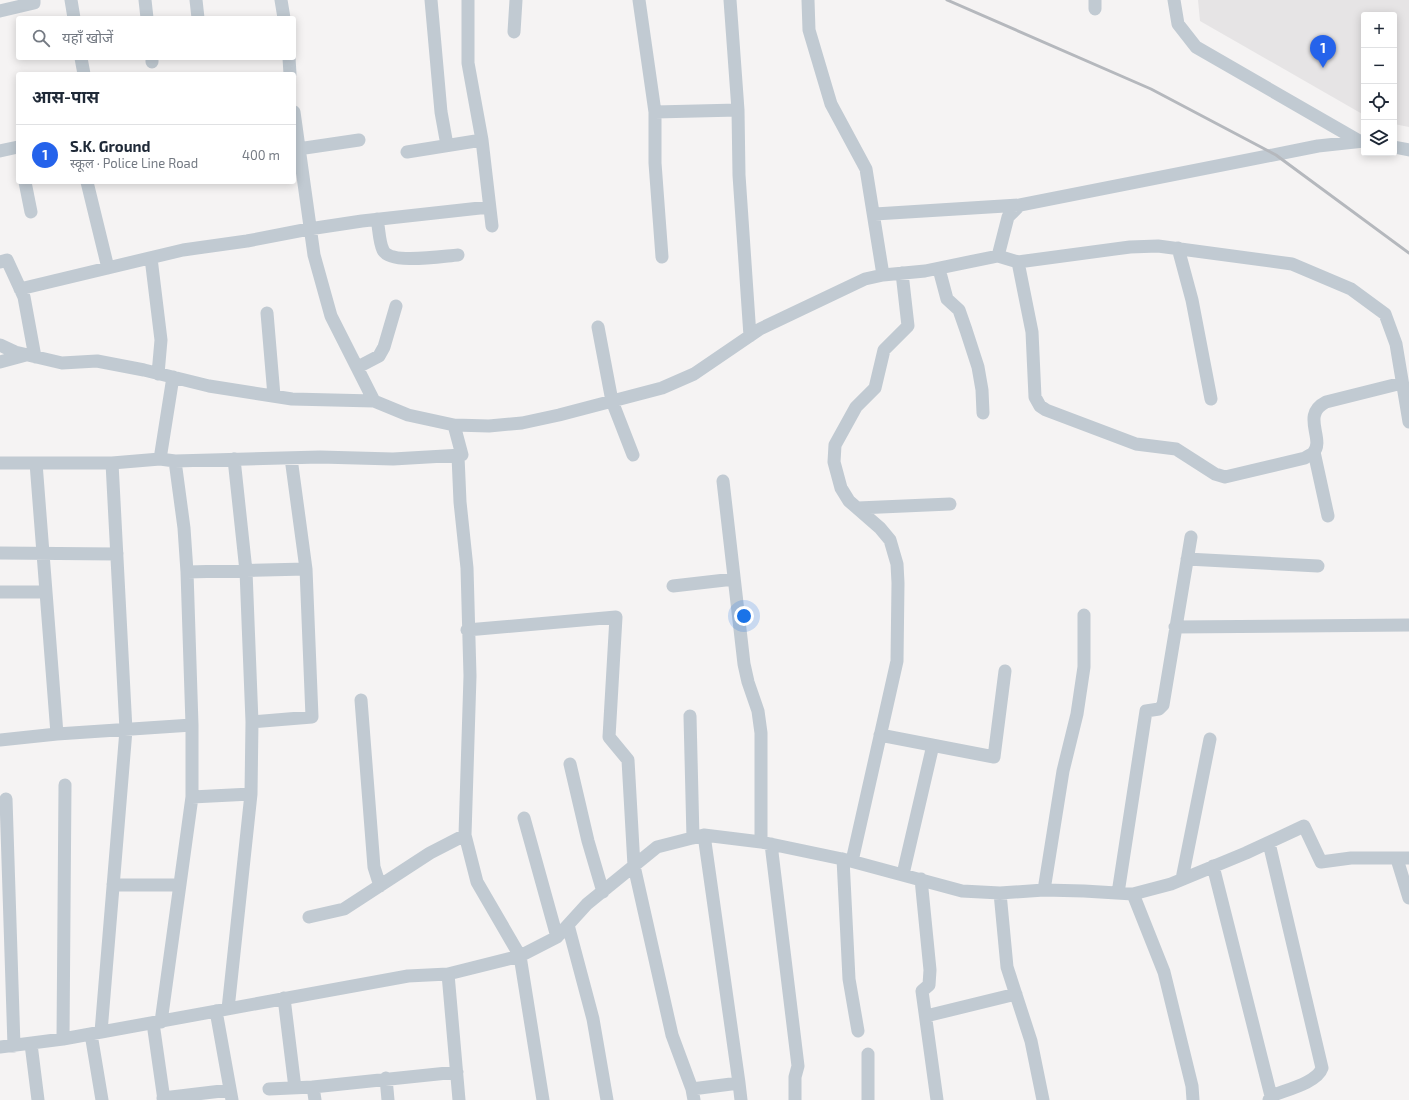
<!DOCTYPE html>
<html lang="hi">
<head>
<meta charset="utf-8">
<style>
	:root { --surface:#fff; --page:#f2f2f3; --text:#1f2937; --muted:#747a83; --line:#e0e1e3; --accent:#2563eb }
	body { margin:0; font-family:"Exo 2","Noto Sans Devanagari",sans-serif; background:var(--page); color:var(--text) }
	.controls { position:absolute; right:12px; top:12px; display:grid; overflow:hidden; border-radius:4px; box-shadow:0 2px 10px #0003 }
	.controls button { width:36px; height:36px; display:grid; place-items:center; padding:0; border:0; border-bottom:1px solid var(--line); background:var(--surface); color:var(--text); font:20px sans-serif }
	.you { position:absolute; left:744px; top:616px; width:14px; height:14px; margin:-10px; border:3px solid #fff; border-radius:50%; background:#1a73e8; box-shadow:0 0 0 6px #1a73e833 }
	.badge { display:grid; place-items:center; width:26px; height:26px; border-radius:50%; background:var(--accent); color:#fff; font-size:13px; font-weight:700 }
	.pin { position:absolute; translate:-50% -33px; filter:drop-shadow(0 1px 2px #0008) }
	.pin::after { content:''; position:absolute; top:21px; width:14px; height:12px; background:inherit; clip-path:polygon(0 0,100% 0,50% 100%) }
	.list { margin:0; padding:0; list-style:none }
	h2 { display:flex; justify-content:space-between; align-items:center; height:52px; margin:0; padding:0 16px; font-size:17px }
	h2 small { font-size:13px; font-weight:400; color:var(--muted) }
	.list li { display:grid; grid-template-columns:26px 1fr auto; gap:12px; align-items:center; box-sizing:border-box; height:60px; padding:0 16px; border-top:1px solid var(--line) }
	.list b { display:block; font-size:15px; white-space:nowrap }
	.list p { margin:0; font-size:13px; white-space:nowrap; color:var(--muted) }
	.list em { font-size:13px; font-style:normal; color:var(--muted) }
	.icon { flex:none; width:22px; height:22px; fill:none; stroke:currentColor; stroke-width:2; stroke-linecap:round; stroke-linejoin:round }
	.map { position:relative; flex:none; width:1409px; height:1100px; overflow:hidden }
	.search { position:absolute; background:var(--surface); box-shadow:0 2px 10px #0003; left:16px; top:16px; width:280px; height:44px; display:flex; align-items:center; gap:10px; box-sizing:border-box; padding:0 14px; border-radius:4px; color:var(--muted); font-size:15px }
	.panel { position:absolute; background:var(--surface); box-shadow:0 2px 10px #0003; left:16px; top:72px; width:280px; height:112px; border-radius:4px }
	.map>svg:first-child { display:block }
</style>
</head>
<body>
<div class="map">
<svg width="1409" height="1100" viewBox="0 0 1409 1100">
	<rect width="100%" height="100%" fill="#f5f3f3"/>
	<!-- education -->
	<path fill="#e6e4e5" d="M1198 0H1409V127L1394 124V15H1364V115L1200 21Z"/>
	<g fill="none" stroke-linecap="round" stroke-linejoin="round">
		<!-- minor -->
		<path stroke="#c1cad2" stroke-width="13" d="M71 0 74 18
			M145 0 147 18
			M196 0 198 18
			M281 0 284 18
			M431 0 441 112 447 145
			M468 0V63L482 140 492 226
			M639 0 655 112V163L662 257
			M730 0 738 110 739 175 750 336
			M808 0 809 30 831 104 866 169 883 275
			M1095 0V9
			M1174 0 1178 24 1196 47 1359 141
			M0 11 34 3V0
			M514 32 516 0
			M81 58 84 74
			M152 58V62
			M289 58 290 74
			M294 112 314 255 331 316 374 401
			M655 112 738 110
			M1394 147 1409 150
			M298 149 359 140
			M0 151 18 147
			M407 152 482 140
			M25 182 31 212
			M87 182 108 268
			M875 214 1020 205
			M377 219C379 228 379 242 383 250 390 265 443 256 458 255
			M1178 248 1192 300 1211 399
			M998 256 1018 262 1130 247 1158 246 1292 264 1351 289 1385 314 1396 344 1409 422
			M151 258 161 340 158 374
			M0 262 7 260 24 297 35 357
			M1018 262 1032 332 1035 397 1040 406 1046 410 1136 444 1176 449 1215 474 1225 477 1305 458C1307 456 1311 455 1313 453 1326 440 1300 415 1326 402L1402 383
			M939 269 947 299 959 310 966 330 978 367 982 390 983 413
			M20 289 183 250 247 241 309 229 362 221 489 207
			M267 313 274 396
			M598 327 612 401 633 455
			M0 345 15 352 62 363 97 361 144 370 209 386 292 399 374 401 408 415 454 425 489 426 522 423 559 415 662 388 694 374 760 329 865 279 883 275 925 271 998 256 1008 217 1020 205 1318 146 1364 141
			M0 362 26 355
			M358 367 379 356 384 347 396 306
			M1314 452 1328 516
			M458 456 460 502 467 568 470 676 465 835 477 882 520 956 543 1100
			M160 459 173 377
			M0 463H112L160 459 175 461 320 457 393 459 462 455 454 425
			M36 463 57 734
			M723 481 744 664 748 682 758 711 761 733V842
			M858 508 950 504
			M0 553 117 554
			M1187 559 1318 566
			M187 572 306 569
			M673 586 734 579
			M0 592H46
			M1175 627 1409 625
			M467 630 616 617 609 737 628 760 634 866 672 1035 692 1089 694 1100
			M361 700 374 867 380 886
			M690 716 693 838
			M252 722 312 717 306 569 291 458
			M880 735 994 757 1005 671
			M0 740 57 734 192 725
			M570 764 588 841 603 892
			M192 797 251 794
			M6 799 14 1046
			M524 818 557 937
			M704 835 739 1083
			M1269 843 1322 1068C1317 1083 1285 1090 1271 1096L1269 1100
			M771 844 798 1066 795 1077V1100
			M843 859 849 979 858 1031
			M1397 859 1409 898
			M852 861 897 661 898 583 897 564 890 540 880 528 849 501 841 488 834 462 835 445 856 407 875 388 884 350 908 326 902 273
			M1213 866 1271 1096
			M903 874 933 745
			M921 879 930 970 929 985 922 991 937 1100
			M1182 879 1210 739
			M113 885H180
			M1044 890 1063 771 1077 714 1084 667V615
			M1000 893 1007 967 1031 1041 1043 1100
			M1118 893 1146 711 1159 709 1163 705 1191 537
			M1133 894 1164 972 1192 1086 1193 1100
			M309 917 344 909 430 853 465 835
			M568 925 593 1019 607 1100
			M448 974 459 1100
			M284 998 295 1088
			M228 1009 251 794 252 722 246 571 234 459
			M216 1011 232 1100
			M926 1016 1016 994
			M161 1022 192 797V725L187 572 184 528 175 461
			M153 1023 164 1100
			M101 1032 126 730 112 463
			M91 1034 102 1100
			M63 1039 65 785
			M31 1044 38 1100
			M0 1047 63 1039 408 976 448 974 520 956 557 937 587 904 657 847 704 835 761 842 847 860 962 891 1000 893 1044 890 1084 891 1133 894 1171 884 1246 853 1304 826 1321 862 1351 858H1409
			M868 1054V1100
			M386 1078 388 1100
			M313 1087 315 1100
			M269 1089 313 1087 457 1072
			M692 1089 739 1083 741 1100
			M163 1098 230 1090"/>
		<!-- rail -->
		<path stroke="#b5b8bd" stroke-width="3" d="M947 0 1151 89 1276 155 1409 253"/>
	</g>
</svg>
<div class="controls">
<button>+</button>
<button>−</button>
<button><svg class="icon" aria-label="locate" viewBox="0 0 24 24"><circle cx="12" cy="12" r="6"/><path d="M12 2v4M12 18v4M2 12h4M18 12h4"/></svg></button>
<button><svg class="icon" aria-label="layers" viewBox="0 0 24 24"><path d="M12 4l9 5-9 5-9-5zM3 14l9 5 9-5"/></svg></button>
</div>
<div class="you"></div>
<div class="pin badge" style="left:1323px;top:68px">1</div>
<div class="search"><svg class="icon" aria-label="search" viewBox="0 0 24 24"><circle cx="10" cy="10" r="6"/><path d="M15 15l6 6"/></svg>यहाँ खोजें</div>
<section class="panel">
<h2>आस-पास<small></small></h2>
<ul class="list">
<li><span class="badge">1</span><div><b>S.K. Ground</b><p>स्कूल · Police Line Road</p></div><em>400 m</em></li>
</ul>
</section>
</div>
</body>
</html>
